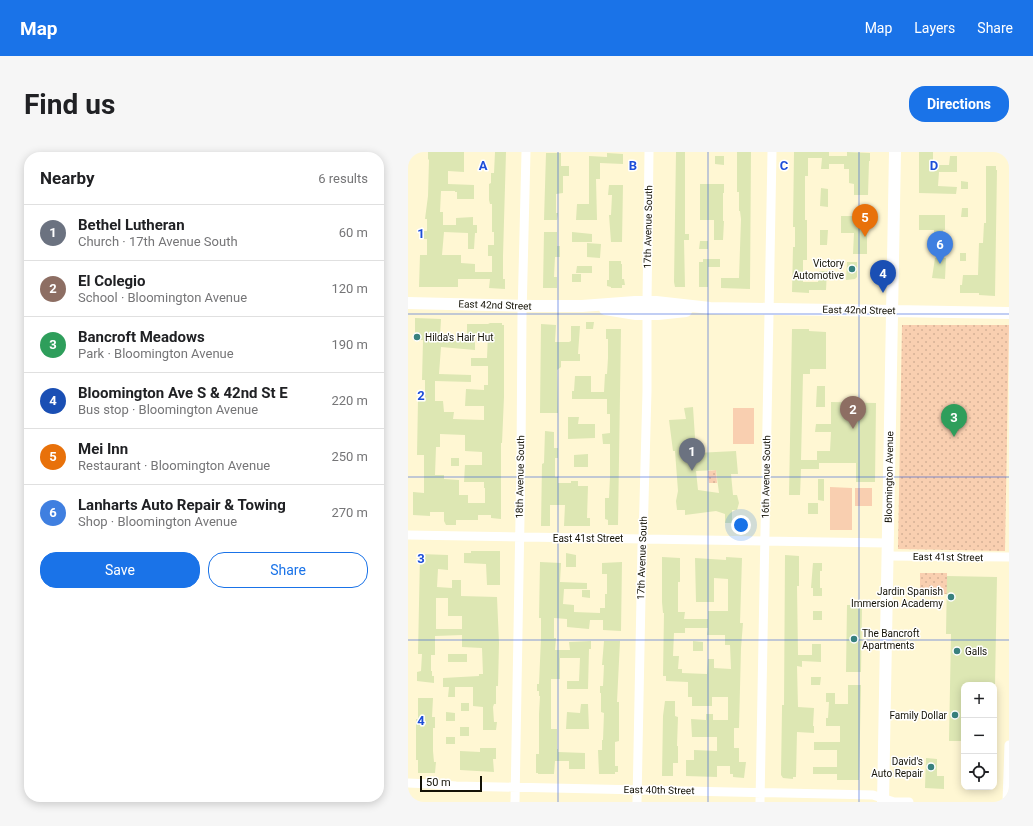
<!DOCTYPE html>
<html lang="en">
<head>
<meta charset="utf-8">
<style>
	:root { --surface:#fff; --page:#f6f6f6; --text:#202124; --muted:#757577; --line:#e0e0e0; --accent:#1a73e8 }
	body { margin:0; font-family:Roboto,sans-serif; background:var(--page); color:var(--text) }
	.controls { position:absolute; right:12px; bottom:12px; display:grid; overflow:hidden; border-radius:8px; box-shadow:0 2px 10px #0003 }
	.controls button { width:36px; height:36px; display:grid; place-items:center; padding:0; border:0; border-bottom:1px solid var(--line); background:var(--surface); color:var(--text); font:20px sans-serif }
	.scale { position:absolute; left:12px; bottom:10px; width:62px; box-sizing:border-box; padding-left:4px; border:2px solid #141206; border-top:0; font-size:11px; line-height:14px; white-space:nowrap; color:#141206; -webkit-text-stroke:3px #fff; paint-order:stroke }
	.you { position:absolute; left:333px; top:373px; width:14px; height:14px; margin:-10px; border:3px solid #fff; border-radius:50%; background:#1a73e8; box-shadow:0 0 0 6px #1a73e833 }
	.badge { display:grid; place-items:center; width:26px; height:26px; border-radius:50%; background:var(--accent); color:#fff; font-size:13px; font-weight:700 }
	.pin { position:absolute; translate:-50% -33px; filter:drop-shadow(0 1px 2px #0008) }
	.pin::after { content:''; position:absolute; top:21px; width:14px; height:12px; background:inherit; clip-path:polygon(0 0,100% 0,50% 100%) }
	.list { margin:0; padding:0; list-style:none }
	h2 { display:flex; justify-content:space-between; align-items:center; height:52px; margin:0; padding:0 16px; font-size:17px }
	h2 small { font-size:13px; font-weight:400; color:var(--muted) }
	.list li { display:grid; grid-template-columns:26px 1fr auto; gap:12px; align-items:center; box-sizing:border-box; height:56px; padding:0 16px; border-top:1px solid var(--line) }
	.list b { display:block; font-size:15px; white-space:nowrap }
	.list p { margin:0; font-size:13px; white-space:nowrap; color:var(--muted) }
	.list em { font-size:13px; font-style:normal; color:var(--muted) }
	.actions { display:flex; gap:8px; padding:12px 16px }
	.actions a { flex:1; padding:9px 0; border:1px solid var(--accent); border-radius:16px; text-align:center; font-size:14px; color:var(--accent) }
	.actions .main { background:var(--accent); color:#fff }
	.icon { flex:none; width:22px; height:22px; fill:none; stroke:currentColor; stroke-width:2; stroke-linecap:round; stroke-linejoin:round }
	.map { position:relative; flex:none; width:601px; height:650px; overflow:hidden; border-radius:16px }
	header { display:flex; align-items:center; gap:24px; box-sizing:border-box; height:56px; padding:0 20px; background:var(--accent); color:#fff }
	header strong { font-size:19px }
	nav { display:flex; gap:22px; margin-inline-start:auto; font-size:14px }
	.intro { display:flex; align-items:center; justify-content:space-between; box-sizing:border-box; height:96px; padding:0 24px }
	h1 { margin:0; font-size:28px }
	.button { padding:10px 18px; border-radius:16px; background:var(--accent); color:#fff; font-size:14px; font-weight:700 }
	main { display:flex; gap:24px; padding:0 24px }
	aside { flex:1; background:var(--surface); border-radius:16px; box-shadow:0 2px 10px #0003 }
	.map>svg:first-child { display:block }
</style>
</head>
<body>
<header>
<strong>Map</strong>
<nav><a>Map</a><a>Layers</a><a>Share</a></nav>
</header>
<div class="intro"><h1>Find us</h1><a class="button">Directions</a></div>
<main>
<aside>
<h2>Nearby<small>6 results</small></h2>
<ul class="list">
<li><span class="badge" style="background:#6b7280">1</span><div><b>Bethel Lutheran</b><p>Church · 17th Avenue South</p></div><em>60 m</em></li>
<li><span class="badge" style="background:#8d6e63">2</span><div><b>El Colegio</b><p>School · Bloomington Avenue</p></div><em>120 m</em></li>
<li><span class="badge" style="background:#2e9e5b">3</span><div><b>Bancroft Meadows</b><p>Park · Bloomington Avenue</p></div><em>190 m</em></li>
<li><span class="badge" style="background:#1a4fb4">4</span><div><b>Bloomington Ave S &amp; 42nd St E</b><p>Bus stop · Bloomington Avenue</p></div><em>220 m</em></li>
<li><span class="badge" style="background:#e8710a">5</span><div><b>Mei Inn</b><p>Restaurant · Bloomington Avenue</p></div><em>250 m</em></li>
<li><span class="badge" style="background:#3f7fe0">6</span><div><b>Lanharts Auto Repair &amp; Towing</b><p>Shop · Bloomington Avenue</p></div><em>270 m</em></li>
</ul>
<div class="actions"><a class="main">Save</a><a>Share</a></div>
</aside>
<div class="map">
<svg width="601" height="650" viewBox="0 0 601 650">
	<defs>
		<pattern id="grass-dots" width="8" height="8" patternUnits="userSpaceOnUse"><rect width="8" height="8" fill="#f9cfb0"/><path d="M2 2h.1M6 6h.1" fill="none" stroke="#d5b196" stroke-width="1.8" stroke-linecap="round"/></pattern>
	</defs>
	<rect width="100%" height="100%" fill="#fff7d3"/>
	<!-- grass -->
	<path fill="url(#grass-dots)" d="M494 173H601L597 399 490 397Z
		M308 318 309 331H301L300 319Z
		M512 421H539V442H512Z"/>
	<!-- garden -->
	<path fill="#f9cfb0" d="M325 256H346V292H325Z
		M422 335 444 336V378H422Z
		M447 336H464V354H447Z"/>
	<!-- building -->
	<path fill="#dde7b3" fill-rule="evenodd" d="M20 0H56V20L40 19V32L66 33V47H49V40H47V39H33L32 60H35V73H48V66L65 65V73H69V81H67L66 97H60V81L36 80 34 103H53V111L67 112V120H84V104H80V93H86V80H84V52H82L81 48V32L83 31V21H86L87 0H98L95 104V127H97V137L81 136 82 127H50V135H11L12 103H19V87H16V79H19V67H17L20 44 21 8 20 7Z
		M268 0H277V82H281V88H276L277 135H267L266 130Z
		M329 0H343L342 137 313 136V126H331L333 67 332 59H331V40H329Z
		M386 0H421V4H439V0L462 1V9H461L460 43H446V32L441 31V17H436V12H421V17H413L414 6H400V24H397V68H399V108H395V130H410L411 119H419L418 138H401V141L384 140 385 95H387V75H385Z
		M511 0H525V13H541L542 4H549V20H531L530 34 549 35 548 42 511 41Z
		M138 1H153V14H161V24H155V41L148 42V61H150L149 68H136Z
		M199 1 215 2V12L192 11V27H188L189 68H168L169 52H181V4L199 5Z
		M307 4H316V13L307 12Z
		M578 14H588V18H589L587 144 571 143V141H552V133H554L555 123H570L571 91H575L576 71H578Z
		M553 29 560 30V37H553Z
		M292 32H316V41H315V69H316L315 88H306V68H292Z
		M201 33H215L214 90H203L201 63H203L204 43H200Z
		M413 36 420 37V55L412 54Z
		M554 56H560V65H553Z
		M511 63H537V78H535V92L526 91V78H511Z
		M433 64H460L459 70H462L461 76H459V102H445L446 81H433Z
		M412 78H420L419 93H412Z
		M136 80H149V94H152V105H147L146 125H149V136H135Z
		M164 80 184 82V90H164Z
		M292 89H300V97H291Z
		M179 91 193 92 192 106 179 105Z
		M552 101H558V109H552Z
		M527 106H538L537 127 524 126Z
		M295 107H312V115H300V135H291V110H295Z
		M201 109H213V112H214V127H216L217 133H214V136H203V135L199 134V128H201Z
		M439 110H449V125L447 127 438 128Z
		M169 114H184V121H168Z
		M164 122H173V130H164Z
		M7 166 33 167 32 185 33 188 37 189H59V172H80L82 171H94V173H96V245L94 291H93V367L83 366V363H70V368H48V373H38L36 369V360H22V364L5 363V340L16 341V303H9L10 248 17 249V228H14L15 188H7ZM67 181H80L79 206H63V214H80V233H76V238L58 237 57 254H76V268L45 267 46 260H36L35 249H27V229L63 230V223L31 222 33 195 67 198ZM32 282 57 283V299L74 300V313H57L56 330H76V336H77V351H60V343H51V328L36 327V323H27L28 295H32Z
		M178 170H186L185 177H178Z
		M133 172 148 173 147 190H161L163 189V174H172L170 202H172V209H153V215L149 218 150 261H132Z
		M198 177H213L210 373H200V368L197 367V346H201L202 325V292H195L194 282 202 281V262H199V247H164V239H166L167 224H183V240H196L197 222H199L200 206V187H198Z
		M384 177H401V179L418 180V217H402V222H395L393 308H409V299H422L423 280H407L408 272H423V250L468 251 467 330H448V311H411V317H393L392 343H381Z
		M409 234H417V255H408Z
		M285 255 288 301 328 299 330 322H323L325 343H329L331 351 329 358H324V371H317V362L308 359 277 363V358H269L268 349 270 339 267 299H265L261 268 278 267 276 256ZM308 318 311 341 290 338 288 319Z
		M160 265H171L170 272H187V286L160 287Z
		M137 279 146 280V296H150V306H147V325H150V331H163V329H170V334H180L179 366H182V374H156L157 353H142V374H133L134 312 136 311Z
		M180 302V315H166V303Z
		M43 306H51V314H43Z
		M410 327H416V349L410 348Z
		M400 351H410V362H400Z
		M63 399H92V433H79L78 412 56 411V401H63Z
		M158 401 168 403V415H158Z
		M12 402 40 403V418L30 417 29 435 44 436V428H53V444L89 445 91 491 90 534H88V552H86L85 555 86 570H89L88 578H75V555L65 554V535H47V545H40L41 535H35V526L71 524V522H75L74 496 54 495V483L27 484V503H23V519H24V524H26V531L9 529V520L13 519 14 502H10ZM28 446H40V464H54V477H28Z
		M377 403 391 404V434H389L390 503H404V492H413V510L394 509V515L389 514 390 555 406 556 405 574H406V581L389 580 388 625H385V627L375 626 373 623 374 557V553H376Z
		M254 405 272 406V430H270V460H277L276 467H300V459H320V427L306 426V450H288L287 406 318 408V405L334 406 332 471H335L333 496 331 576H326V596H331V610H338L336 626 325 625V622H322V614H309V625L278 624V608H286V598L309 599V585H284L283 567 298 568V562H305V568H320V545H304V554H284V545H280V530L258 529V524H255L256 461H255L254 450ZM277 476H300L299 483H317V493H322L323 517 306 516V507H300L299 522 274 521V517H270L271 504H265L266 481H277Z
		M132 410 153 411 152 430 179 431V437H156L155 452 166 453V460L192 461V456H197V442H199V422H194V411L214 410 213 479 195 478V468H182L181 477 159 475V467L146 466V486H148L147 498H162L161 490 183 489V497H181L180 537H159V529H171L172 506H152V527H143V577H149V597H150V600L177 601V617H161V609H147L146 622H130V621H128V602H131V562L132 544H131V539H129V532H131L133 486V466H131Z
		M405 411H414V419H412V436H414V444H405V436H403Z
		M539 424 589 425 587 533H556V589H541L543 482H538Z
		M174 438H182V446L174 445Z
		M439 453H454L453 520H438Z
		M405 459H414V468H405Z
		M196 489H212L209 550H211V589L207 590V614H210V620H207V622H191L190 598H194V588H195L196 561 193 560V541H192V534H195L196 513H194Z
		M285 489 295 490V499H285Z
		M40 502H59V510H40Z
		M403 525H413L412 533H403Z
		M440 533H453L451 628H429V622H405V615H429V598H406V590H432V574H418V566H420L421 550H418V541H427V552H440Z
		M10 546H25L24 565H27V576H25V599L26 610H28L27 621H10V608H8V567H10Z
		M257 549H267V564L270 565 269 594H270V611H265V624H254L255 564Z
		M53 551H61V559H53Z
		M173 552H180L181 577H158L159 560 172 561Z
		M38 560 47 561V569H38Z
		M52 575H61V584H52Z
		M38 585H47V592H38Z
		M72 596H88V607H85L86 620 52 618V599L72 600Z
		M518 606 529 607V624H536V637L517 636Z"/>
	<g fill="none" stroke-linecap="round" stroke-linejoin="round">
		<!-- minor -->
		<path stroke="#fff" stroke-width="9" d="M239 150 241 0
			M0 383 480 391
			M480 404 601 405
			M0 631 23 632 48 634 465 643 486 650H501
			M107 650 113 309 114 163 118 0
			M229 650 234 394 235 387 239 239V161
			M352 650 364 0
			M599 650 601 593"/>
		<!-- tertiary -->
		<path stroke="#fff" stroke-width="12" d="M0 151 125 154H174L227 150H248L302 156 601 161
			M197 157 228 162H250L278 159
			M475 650 487 0"/>
	</g>
	<!-- grid -->
	<path fill="none" stroke="#1d4ed8" stroke-width="1" stroke-opacity="0.55" d="M150 0V650M300 0V650M451 0V650M0 162H601M0 325H601M0 488H601"/>
	<!-- markers -->
	<g fill="#38817e" stroke="#fff" stroke-width="1.5">
		<circle cx="444" cy="117" r="4"/>
		<circle cx="9" cy="185" r="4"/>
		<circle cx="543" cy="445" r="4"/>
		<circle cx="446" cy="487" r="4"/>
		<circle cx="549" cy="499" r="4"/>
		<circle cx="547" cy="563" r="4"/>
		<circle cx="523" cy="615" r="4"/>
	</g>
	<g text-anchor="middle" dominant-baseline="central" stroke-width="3" stroke-linejoin="round" paint-order="stroke">
		<!-- street labels -->
		<g font-size="10" fill="#141206" stroke="#fff">
			<text transform="translate(240 75) rotate(-89)">17th Avenue South</text>
			<text transform="translate(87 153) rotate(2)">East 42nd Street</text>
			<text transform="translate(451 158) rotate(1)">East 42nd Street</text>
			<text transform="translate(112 325) rotate(-89)">18th Avenue South</text>
			<text transform="translate(358 325) rotate(-89)">16th Avenue South</text>
			<text transform="translate(481 325) rotate(-89)">Bloomington Avenue</text>
			<text x="180" y="386">East 41st Street</text>
			<text transform="translate(540 405) rotate(1)">East 41st Street</text>
			<text transform="translate(234 406) rotate(-88)">17th Avenue South</text>
			<text transform="translate(251 638) rotate(1)">East 40th Street</text>
		</g>
		<!-- poi labels -->
		<g font-size="10" fill="#141206" stroke="#fff" text-anchor="end">
			<text x="436" y="111">Victory<tspan x="436" dy="12">Automotive</tspan></text>
			<text x="17" y="185" text-anchor="start">Hilda's Hair Hut</text>
			<text x="535" y="439">Jardin Spanish<tspan x="535" dy="12">Immersion Academy</tspan></text>
			<text x="454" y="481" text-anchor="start">The Bancroft<tspan x="454" dy="12">Apartments</tspan></text>
			<text x="557" y="499" text-anchor="start">Galls</text>
			<text x="539" y="563">Family Dollar</text>
			<text x="515" y="609">David's<tspan x="515" dy="12">Auto Repair</tspan></text>
		</g>
	</g>
	<g font-size="13" text-anchor="middle" font-weight="bold" fill="#1d4ed8" stroke="#fff" stroke-width="3" stroke-linejoin="round" paint-order="stroke">
		<text x="75" y="18">A</text>
		<text x="225" y="18">B</text>
		<text x="376" y="18">C</text>
		<text x="526" y="18">D</text>
		<text x="13" y="86">1</text>
		<text x="13" y="248">2</text>
		<text x="13" y="411">3</text>
		<text x="13" y="573">4</text>
	</g>
</svg>
<div class="controls">
<button>+</button>
<button>−</button>
<button><svg class="icon" aria-label="locate" viewBox="0 0 24 24"><circle cx="12" cy="12" r="6"/><path d="M12 2v4M12 18v4M2 12h4M18 12h4"/></svg></button>
</div>
<div class="scale">50 m</div>
<div class="you"></div>
<div class="pin badge" style="left:284px;top:319px;background:#6b7280">1</div>
<div class="pin badge" style="left:445px;top:277px;background:#8d6e63">2</div>
<div class="pin badge" style="left:546px;top:285px;background:#2e9e5b">3</div>
<div class="pin badge" style="left:475px;top:141px;background:#1a4fb4">4</div>
<div class="pin badge" style="left:457px;top:85px;background:#e8710a">5</div>
<div class="pin badge" style="left:532px;top:112px;background:#3f7fe0">6</div>
</div>
</main>
</body>
</html>
